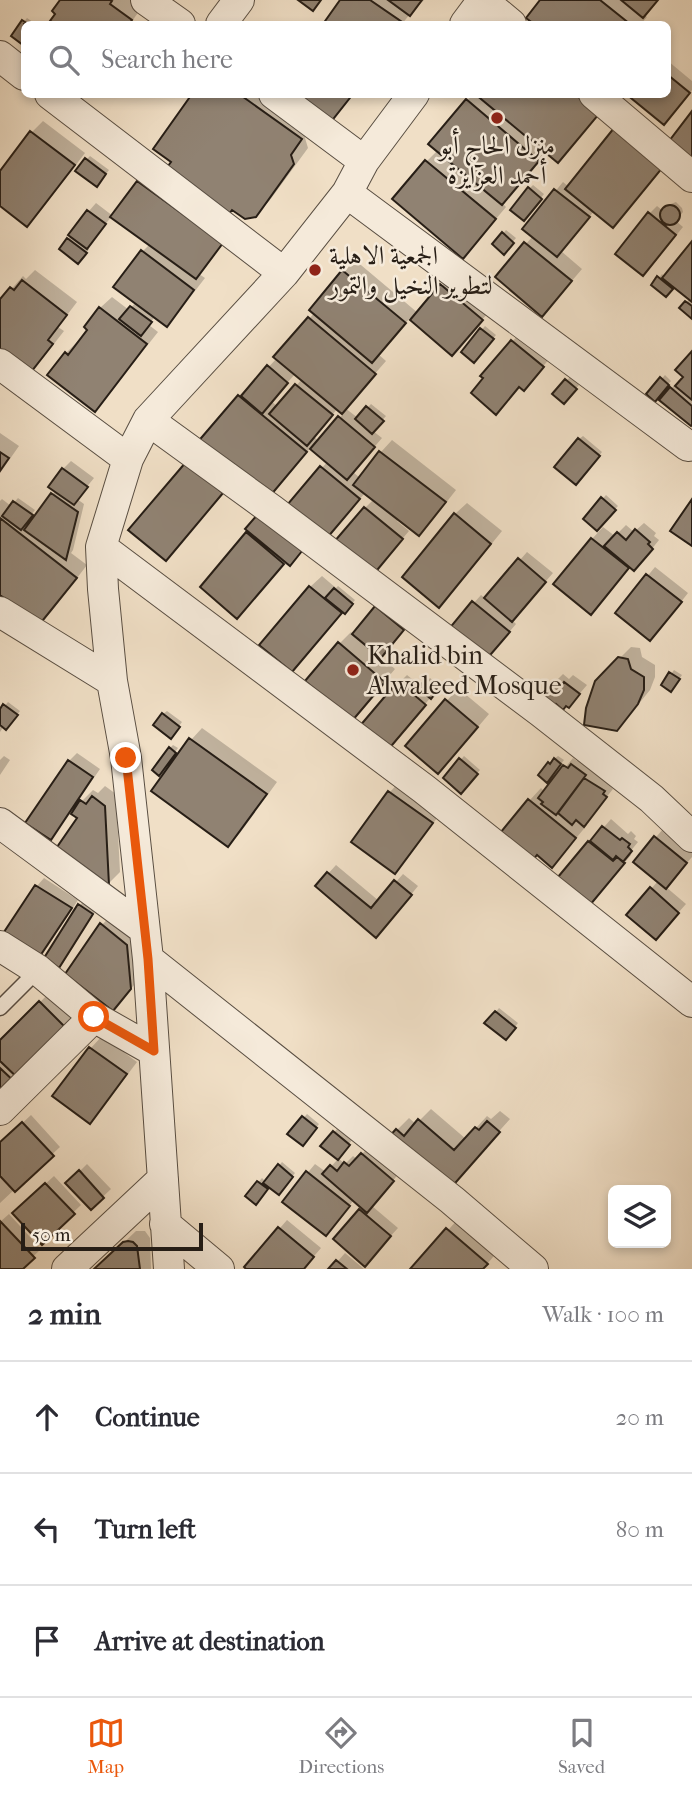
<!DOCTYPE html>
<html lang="en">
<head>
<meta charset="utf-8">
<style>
	:root { --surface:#fff; --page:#f2f2f3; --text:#2b2b33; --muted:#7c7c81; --line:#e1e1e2; --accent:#ea580c }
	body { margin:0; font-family:"IM FELL French Canon",Amiri,serif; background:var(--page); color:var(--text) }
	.controls { position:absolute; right:21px; bottom:21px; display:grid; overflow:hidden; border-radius:10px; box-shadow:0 4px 10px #0003 }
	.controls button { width:63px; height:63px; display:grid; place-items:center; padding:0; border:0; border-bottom:2px solid var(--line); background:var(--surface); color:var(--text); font:35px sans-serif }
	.scale { position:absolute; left:21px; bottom:18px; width:182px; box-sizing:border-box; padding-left:7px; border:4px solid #271e16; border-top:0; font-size:19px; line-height:24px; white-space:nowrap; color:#271e16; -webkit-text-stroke:5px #f5eada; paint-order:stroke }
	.stop { position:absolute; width:21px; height:21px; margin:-16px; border:5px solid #ea580c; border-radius:50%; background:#fff }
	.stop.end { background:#ea580c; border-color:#fff; box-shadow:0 2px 7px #0008 }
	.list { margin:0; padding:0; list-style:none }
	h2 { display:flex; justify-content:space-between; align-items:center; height:91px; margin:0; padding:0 28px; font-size:30px }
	h2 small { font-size:23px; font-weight:400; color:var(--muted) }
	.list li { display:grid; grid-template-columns:46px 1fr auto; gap:21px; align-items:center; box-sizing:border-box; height:112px; padding:0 28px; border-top:2px solid var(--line) }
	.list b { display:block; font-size:26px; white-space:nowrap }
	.list em { font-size:23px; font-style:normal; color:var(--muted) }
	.icon { flex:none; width:38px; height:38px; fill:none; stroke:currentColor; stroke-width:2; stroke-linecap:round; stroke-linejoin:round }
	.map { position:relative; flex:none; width:692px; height:1269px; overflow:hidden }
	.search { position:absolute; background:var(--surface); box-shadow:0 4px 10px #0003; left:21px; right:21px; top:21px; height:77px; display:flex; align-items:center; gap:18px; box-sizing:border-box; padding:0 24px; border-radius:10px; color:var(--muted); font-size:26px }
	.sheet { height:427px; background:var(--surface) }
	nav { display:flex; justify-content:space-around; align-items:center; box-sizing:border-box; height:98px; border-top:2px solid var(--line); background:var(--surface); font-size:19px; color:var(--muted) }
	nav a { display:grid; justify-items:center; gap:4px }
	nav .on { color:var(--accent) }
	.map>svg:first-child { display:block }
</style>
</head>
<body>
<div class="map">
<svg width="692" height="1269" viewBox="0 0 692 1269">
	<rect width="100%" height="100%" fill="#f0dfc6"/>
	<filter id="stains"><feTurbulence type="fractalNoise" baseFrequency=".00286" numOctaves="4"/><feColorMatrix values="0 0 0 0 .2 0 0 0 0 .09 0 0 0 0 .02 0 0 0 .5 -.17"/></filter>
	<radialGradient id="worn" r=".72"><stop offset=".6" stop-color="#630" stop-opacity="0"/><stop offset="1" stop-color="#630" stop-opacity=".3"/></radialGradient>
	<!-- shadow -->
	<path fill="#0003" fill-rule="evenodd" d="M62 0H133L142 7 130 24H59L53 20Z
		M343 0H424L410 14 402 24H325Z
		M542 0H658L644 15 647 17 641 24H537L528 17Z
		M27 18 36 24H24L23 43 13 35Z
		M668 61 692 81V90L672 115 668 94Z
		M194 94H275L316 123 305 138 308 148 270 200 255 216 174 162Z
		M473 94H600L502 203 506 207 474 245 427 161 438 150 467 101Z
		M692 114 673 155 625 214 613 225 595 210 561 251 582 269 553 303 497 277 533 236 524 229 563 182 569 187 666 149Z
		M43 121 85 153 39 213 27 225 0 204V174L32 132Z
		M90 156 109 170 100 182 87 159Z
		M150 170 233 230 207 265 199 274 205 278 178 313 166 325 155 316 149 325 158 332 106 398 95 410 49 375 66 353 78 341 79 343 100 308 112 297 129 310 136 302 143 251 150 244 112 216 87 247 89 249 82 259 61 249 89 211 96 203 113 216 138 182Z
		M533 185 544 194 527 216 529 189Z
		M676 202 682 208 683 212 676 221 683 227 651 266 649 214 657 206 662 210 668 205Z
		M506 230 516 238 504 252 494 244Z
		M692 244V316L682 308 690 298 674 286 666 295 659 278 662 274 665 277Z
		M355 260 418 313 449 278 489 312 452 353 410 318 378 354 386 361 345 408 358 418 371 404 386 416 373 431 382 438 353 472 360 478 381 452 392 440 456 490 431 522 419 534 399 518 397 521 409 531 380 565 365 508 374 499 366 492 327 536 290 505 328 461 311 447 277 488 199 444 239 396 251 384 252 385 277 358 314 313 344 272ZM296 373 302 379 278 407 271 401ZM338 408 344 413 319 441 314 437Z
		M35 270 77 302 58 327 64 331 43 358 31 370 0 346V302L23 276 26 279Z
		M485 326 496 335 477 357 463 352Z
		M520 333 550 358 531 381 520 386 486 378 483 375Z
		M692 354V422L662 399 679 380 681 382Z
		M665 375 671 381 655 399 649 394Z
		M570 377 579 385 564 402 555 394Z
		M0 433 19 446 0 473Z
		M583 436 602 452 580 479 579 439Z
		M71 461 94 478 77 499 84 504 73 550 71 553 87 565 51 612 39 623 0 593V501L2 499 11 506 18 498 35 510 28 519 32 522 56 490 63 469Z
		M606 495 618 506 597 529 585 519Z
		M467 503 502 531 451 594 439 605 455 514Z
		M644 523 656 533 654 536 659 540 642 561 631 566 603 601 591 612 592 539 603 527 615 536 626 525 634 532Z
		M250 531 286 560 248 605 202 587Z
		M527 552 553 573 512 620 516 624 493 651 450 630 481 595 486 599Z
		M655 567 688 593 658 631 617 613Z
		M322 576 336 588 338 586 355 600 345 612 343 611 303 658 310 587Z
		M384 599 410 622 380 656 395 669 363 707 339 644 351 632 353 634Z
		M631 647 640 648 642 657 655 665V677L650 690 628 717 616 729 597 681Z
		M674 670 682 675 674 687 671 674Z
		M563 674 569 679 573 675 587 685 569 706 555 682Z
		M407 675 422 687 430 678 440 686 395 741 399 683Z
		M458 688 489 714 450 760 408 746Z
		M8 702 20 711 10 724 4 726 0 732V712Z
		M167 711 182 722 174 733 163 714Z
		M202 728 277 782 240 833 228 845 191 740Z
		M173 745 178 748 162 770 170 748Z
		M77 753 100 769 58 830 50 838 69 761Z
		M4 756 10 760 0 775V760Z
		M464 756 480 770 461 792 445 778Z
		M558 756 564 760 551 777 540 775 549 763Z
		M580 757 593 766 590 770 604 780 612 783 610 786 613 789 585 824 587 825 563 854H538L499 838 530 800 541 788 545 792 573 758 577 761Z
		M401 780 443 810 406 860 395 872 353 842 390 792Z
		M105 786 116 794 120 872 109 883 79 818 82 801 93 790 98 793Z
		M611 819 628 834 631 831 636 836 634 839 638 842 629 853 631 855 593 901 556 883Z
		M663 829 692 853V857L666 887 686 904 663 930 651 889 658 881 635 862Z
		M336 865 379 901 403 874 418 886 384 928 317 886Z
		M44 878 78 900 48 946 40 954 37 886Z
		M87 898 99 905 66 958 59 965 79 906Z
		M113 913 138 933 142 976 113 1009 102 925Z
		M51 991 82 1021 0 1101V1043Z
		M499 1008 518 1023 509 1035 487 1023Z
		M102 1036 137 1062 101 1110 90 1122 55 1096 91 1048Z
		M431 1109 466 1139 487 1116 491 1119 500 1111 510 1119 449 1187 397 1130 409 1118 416 1124Z
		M307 1114 319 1124 306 1140 290 1134Z
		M31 1115 60 1147 0 1203V1144Z
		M337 1129 352 1140 338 1158 345 1164 353 1156 357 1159 370 1146 400 1172 372 1206 398 1228 365 1264 335 1239 363 1207 354 1200 325 1234 284 1201 315 1164 326 1172 338 1159 322 1146Z
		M282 1162 295 1173 282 1189 270 1186 259 1199 247 1196 262 1178 266 1182Z
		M87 1164 111 1189 91 1208 68 1183Z
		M54 1176 81 1205 42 1242 14 1213Z
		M9 1214 41 1249 20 1269H0V1222Z
		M459 1218 498 1251 483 1269H413Z
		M287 1220 321 1248 303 1269H248L246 1267Z
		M136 1231H145L150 1238 151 1269H96Z
		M345 1253 364 1269H331Z"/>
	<!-- building -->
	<path fill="#908272" stroke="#271e16" stroke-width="2" d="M60 0H110L112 1 110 4 132 20 129 24H56L50 21 55 14 52 11Z
		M298 0H321L313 11Z
		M340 0H370L402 22 400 24H323Z
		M388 0H422L410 16Z
		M540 0H600L630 24H534L526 18Z
		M621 0H658L643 18Z
		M22 20 28 24H24L23 45 11 36Z
		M668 75 690 93 664 125 626 94H668Z
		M192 94H239L302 139 291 155 294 164 256 217 245 219 232 210 229 214 165 170 171 162 153 149Z
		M294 94H353L330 123Z
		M475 94H575L599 114 558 163Z
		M466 99 539 161 502 205 428 144Z
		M692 111V171L663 149Z
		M614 128 663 167 613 228 565 189Z
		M30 131 75 165 27 227 0 206V171Z
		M85 158 106 174 97 187 75 171Z
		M425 160 496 219 463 259 392 199Z
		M137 181 223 243 196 279 110 217Z
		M528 187 542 199 524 221 510 210Z
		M554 189 590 217 557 257 522 229Z
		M660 215a10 10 0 1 1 20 0a10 10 0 1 1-20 0Z
		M87 210 106 224 87 249 68 235Z
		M648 212 676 235 643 276 615 254Z
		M502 232 514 243 504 255 492 244Z
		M67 238 87 253 78 264 59 249Z
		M692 241V302L662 278Z
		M524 242 572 281 542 317 495 277Z
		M141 250 194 290 167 327 113 287Z
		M342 270 406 323 372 363 309 310Z
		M657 276 673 289 666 297 651 285Z
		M22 280 67 315 48 340 53 344 31 372 0 349V299L10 287 14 290Z
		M440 284 483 320 452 356 410 320Z
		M685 301 692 306V319L679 308Z
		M130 306 152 322 141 336 119 319Z
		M99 307 147 344 95 412 47 375 65 352 68 355 87 330 84 327Z
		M308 317 376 374 342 414 273 357Z
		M480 328 494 339 474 363 461 352Z
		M511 340 544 367 524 391 519 387 496 415 471 393 483 378 480 376Z
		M692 351V400L675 386 683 377 675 370Z
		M267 365 288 383 262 414 241 396Z
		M660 377 669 385 655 402 646 394Z
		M565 379 577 389 564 404 552 394Z
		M295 384 333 415 307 446 269 414Z
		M670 387 692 406V425L691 426 659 400Z
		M238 395 307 452 265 502 196 444Z
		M366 406 384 421 372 434 355 419Z
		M338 416 375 447 347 480 310 449Z
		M578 438 600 456 576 485 554 467Z
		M379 451 446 502 419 536 353 485Z
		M0 452 9 458 0 471Z
		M186 462 223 493 166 561 128 530Z
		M320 466 360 499 327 538 287 505Z
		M62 468 88 487 74 505 48 487Z
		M51 493 78 512 66 560 24 530Z
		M601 497 616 510 597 531 583 519Z
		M692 499V546L670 531Z
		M13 501 33 515 21 530 2 516Z
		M364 507 403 539 373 575 334 542Z
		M454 513 491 544 439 608 402 577Z
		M258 514 302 551 290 566 245 529Z
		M0 518 77 578 39 625 0 595Z
		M635 529 650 542 648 544 653 549 634 571 604 546 617 532 626 540Z
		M246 532 284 564 237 619 200 587Z
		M591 538 629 568 591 615 553 584Z
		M518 558 546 582 512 622 484 598Z
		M646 574 682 602 650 641 615 613Z
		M309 586 342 613 292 672 259 645Z
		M334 588 353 604 345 614 325 598Z
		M472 601 510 632 485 661 448 630Z
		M375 606 404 630 381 658 352 634Z
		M338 642 385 682 352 721 305 681Z
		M618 657 628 659 631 669 644 677V690L638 704 617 731 584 725 586 708 595 681Z
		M669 672 680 679 671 692 661 685Z
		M425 680 438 690 431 699 418 688Z
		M398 681 426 705 387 751 359 727Z
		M554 681 561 686 564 682 580 694 569 708 566 706 563 710 556 704 553 708 540 698Z
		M445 699 478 727 438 774 405 746Z
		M3 704 18 715 6 730 0 725V709Z
		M162 713 180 727 171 739 153 725Z
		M189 738 267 794 228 847 151 791Z
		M169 747 176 753 159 776 152 770Z
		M459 758 478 774 461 794 443 778Z
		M554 758 561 764 547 783 538 775 548 762 550 764Z
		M68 760 93 777 51 840 25 823Z
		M571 764 586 775 556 815 541 804 543 802 538 798 563 765 568 768Z
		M584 778 605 791 603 794 607 797 584 827 576 820 572 825 558 813Z
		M388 791 433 823 395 874 351 842Z
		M92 796 105 806 109 885 55 850 77 818 71 814 80 800 86 804Z
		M528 799 576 838 552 868 537 855 529 865 496 838Z
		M602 826 620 840 622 838 630 844 628 847 632 851 623 862 616 856 613 860 590 841Z
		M654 836 687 863 666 889 633 862Z
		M588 841 613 861 617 857 625 863 585 911 553 883Z
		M327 872 371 908 394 880 412 895 376 938 315 886Z
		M35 885 72 908 40 956 4 932Z
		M650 887 679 913 656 940 626 915Z
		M78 904 93 914 59 968 44 958Z
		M100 923 127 945 131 989 113 1011 65 974Z
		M39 1001 72 1034 23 1083 0 1061V1040Z
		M495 1011 516 1028 506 1040 484 1023Z
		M89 1047 127 1074 90 1124 52 1096Z
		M0 1068 18 1085 0 1103Z
		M302 1116 317 1128 303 1146 287 1134Z
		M418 1119 454 1150 475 1127 479 1130 487 1121 500 1132 449 1190 388 1138 396 1129 404 1136Z
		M22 1122 54 1156 15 1192 0 1176V1142Z
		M333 1131 350 1145 338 1160 320 1146Z
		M361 1153 394 1181 367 1213 322 1174 330 1165 337 1171 344 1162 349 1166Z
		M278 1164 293 1177 279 1195 263 1183Z
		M79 1170 104 1198 91 1210 65 1183Z
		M306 1171 350 1206 326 1236 282 1202Z
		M257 1181 268 1189 256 1205 245 1196Z
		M45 1183 75 1214 42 1245 12 1213Z
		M359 1209 391 1236 365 1267 333 1239Z
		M0 1221 35 1258 23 1269H0Z
		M278 1227 314 1257 304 1269H246L244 1267Z
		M446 1228 488 1264 483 1269H410Z
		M128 1241 133 1242 137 1246 140 1269H94L123 1242Z
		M336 1260 347 1269H328Z"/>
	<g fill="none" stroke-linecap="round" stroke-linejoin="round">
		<!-- lane casing -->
		<g stroke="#594e42" stroke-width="17">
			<path id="lane" d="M0 1008 38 970"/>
		</g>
		<!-- street casing -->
		<g stroke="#594e42" stroke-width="32">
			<path id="street" d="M146 0 180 24
				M483 1 511 24
				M221 24 239 0
				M465 24 483 0
				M0 56 24 75
				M50 94 284 273
				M274 94 364 161
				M594 94 692 177
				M347 193 688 446
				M0 364 128 459
				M148 420 272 510 541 712 652 799 692 837
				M101 547 424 789 692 1002
				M0 612 112 681
				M0 823 144 929
				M0 946 38 970 94 1017 154 1051
				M148 959 452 1200 533 1269
				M0 1110 94 1017
				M165 1224 219 1269
				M67 1269 163 1179
				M169 1269 148 959 126 758 112 681 103 589 101 547 128 459 148 420 284 273 347 193 364 161 414 94"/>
		</g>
		<!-- lane -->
		<use href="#lane" stroke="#f5eada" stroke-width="14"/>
		<!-- street -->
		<use href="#street" stroke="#f5eada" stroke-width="30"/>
	</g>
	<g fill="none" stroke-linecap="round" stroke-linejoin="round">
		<!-- route -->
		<path stroke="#ea580c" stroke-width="9" d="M94 1017 154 1051 148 959 126 758"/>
	</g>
	<!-- markers -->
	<g fill="#8f2418" stroke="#f5eada" stroke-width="2.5">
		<circle cx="497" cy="118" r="7"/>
		<circle cx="315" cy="270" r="7"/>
		<circle cx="353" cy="670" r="7"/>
	</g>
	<g text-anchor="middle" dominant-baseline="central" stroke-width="5" stroke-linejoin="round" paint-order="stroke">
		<!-- poi labels -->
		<g font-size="26" fill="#271e16" stroke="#f5eada" text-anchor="start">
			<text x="497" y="145" text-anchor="middle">منزل الحاج أبو<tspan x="497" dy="30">أحمد العزايزة</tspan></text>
			<text x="329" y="255">الجمعية الاهلية<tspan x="329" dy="30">لتطوير النخيل والتمور</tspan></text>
			<text x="367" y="655">Khalid bin<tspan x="367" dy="30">Alwaleed Mosque</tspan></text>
		</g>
	</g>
	<rect width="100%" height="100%" filter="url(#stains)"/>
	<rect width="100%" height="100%" fill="url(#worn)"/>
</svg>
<div class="controls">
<button><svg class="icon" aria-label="layers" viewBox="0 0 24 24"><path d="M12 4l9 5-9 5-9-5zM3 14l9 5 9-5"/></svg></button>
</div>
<div class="scale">50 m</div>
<div class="stop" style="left:94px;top:1017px"></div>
<div class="stop end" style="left:126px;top:758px"></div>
<div class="search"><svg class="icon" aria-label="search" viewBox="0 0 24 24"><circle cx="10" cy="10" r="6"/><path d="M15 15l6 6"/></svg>Search here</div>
</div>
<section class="sheet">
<h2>2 min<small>Walk · 100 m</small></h2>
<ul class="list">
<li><svg class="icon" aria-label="ahead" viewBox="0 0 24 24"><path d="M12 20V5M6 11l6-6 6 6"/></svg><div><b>Continue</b></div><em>20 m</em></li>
<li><svg class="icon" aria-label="left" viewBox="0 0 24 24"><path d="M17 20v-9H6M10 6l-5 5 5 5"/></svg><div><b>Turn left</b></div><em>80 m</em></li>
<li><svg class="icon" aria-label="arrive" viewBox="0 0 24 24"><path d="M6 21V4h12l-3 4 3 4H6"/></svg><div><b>Arrive at destination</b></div></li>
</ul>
</section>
<nav>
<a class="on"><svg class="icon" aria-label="map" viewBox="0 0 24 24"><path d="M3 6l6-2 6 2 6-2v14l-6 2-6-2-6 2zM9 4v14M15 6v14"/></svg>Map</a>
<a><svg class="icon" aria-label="directions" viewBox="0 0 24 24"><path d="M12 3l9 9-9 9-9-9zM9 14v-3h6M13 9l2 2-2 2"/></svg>Directions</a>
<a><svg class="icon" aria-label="saved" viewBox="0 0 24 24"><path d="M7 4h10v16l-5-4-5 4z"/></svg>Saved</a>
</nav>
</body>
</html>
